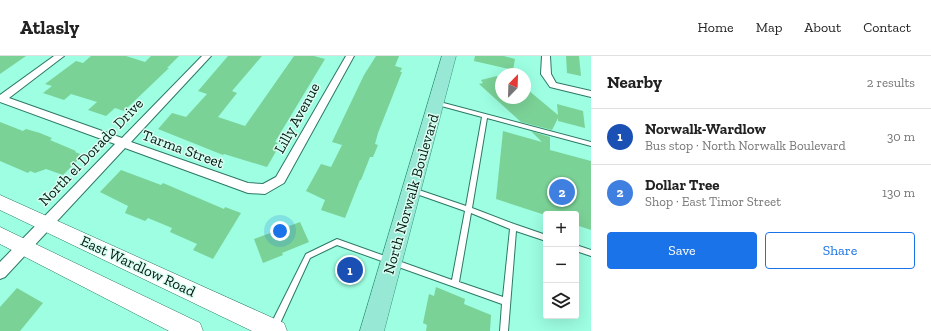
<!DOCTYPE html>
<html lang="en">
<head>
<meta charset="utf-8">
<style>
	:root { --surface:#fff; --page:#f2f2f2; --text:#222; --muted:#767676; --line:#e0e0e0; --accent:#1a73e8 }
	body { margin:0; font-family:"Zilla Slab",serif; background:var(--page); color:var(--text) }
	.controls { position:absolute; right:12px; bottom:12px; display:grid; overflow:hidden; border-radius:4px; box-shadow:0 4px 16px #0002 }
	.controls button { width:36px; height:36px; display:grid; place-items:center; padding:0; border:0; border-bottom:1px solid var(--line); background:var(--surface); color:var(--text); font:20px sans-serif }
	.compass { position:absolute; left:495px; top:12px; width:36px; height:36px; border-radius:50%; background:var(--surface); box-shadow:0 4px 16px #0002; rotate:23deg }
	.you { position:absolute; left:280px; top:175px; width:14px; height:14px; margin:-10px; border:3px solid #fff; border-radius:50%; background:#1a73e8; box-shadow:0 0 0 6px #1a73e833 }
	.badge { display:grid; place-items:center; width:26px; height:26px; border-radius:50%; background:var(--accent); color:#fff; font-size:13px; font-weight:700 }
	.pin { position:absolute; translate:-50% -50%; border:2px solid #fff; box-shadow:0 1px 4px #0006 }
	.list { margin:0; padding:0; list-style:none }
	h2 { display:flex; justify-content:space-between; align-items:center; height:52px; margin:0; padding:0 16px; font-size:17px }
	h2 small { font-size:13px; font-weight:400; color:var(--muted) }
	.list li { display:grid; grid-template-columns:26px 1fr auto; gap:12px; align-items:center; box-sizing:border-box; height:56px; padding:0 16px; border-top:1px solid var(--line) }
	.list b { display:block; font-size:15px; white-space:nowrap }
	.list p { margin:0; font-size:13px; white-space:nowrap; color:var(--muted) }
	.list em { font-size:13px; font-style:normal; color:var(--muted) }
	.actions { display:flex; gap:8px; padding:12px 16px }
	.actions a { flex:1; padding:9px 0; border:1px solid var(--accent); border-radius:4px; text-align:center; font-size:14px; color:var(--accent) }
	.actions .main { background:var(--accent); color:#fff }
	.icon { flex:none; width:22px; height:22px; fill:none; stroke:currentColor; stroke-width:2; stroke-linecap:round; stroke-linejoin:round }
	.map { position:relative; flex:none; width:591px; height:275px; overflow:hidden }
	header { display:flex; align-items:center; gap:24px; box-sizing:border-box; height:56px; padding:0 20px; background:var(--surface); border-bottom:1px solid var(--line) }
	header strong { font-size:19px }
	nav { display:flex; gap:22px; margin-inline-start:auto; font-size:14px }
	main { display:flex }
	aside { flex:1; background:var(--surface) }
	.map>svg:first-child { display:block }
</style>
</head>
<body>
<header>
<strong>Atlasly</strong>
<nav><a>Home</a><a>Map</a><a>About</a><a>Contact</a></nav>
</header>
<main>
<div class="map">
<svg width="591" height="275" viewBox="0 0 591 275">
	<rect width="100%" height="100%" fill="#9dfee1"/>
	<!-- building -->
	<path fill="#7bd297" d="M0 0H26L0 18Z
		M91 0H126L145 6 151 0H179L167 12H169L124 55 115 52 106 60 88 54 97 46 71 38 64 44 43 37 52 30 45 28 76 5 83 7Z
		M228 0H262L232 35 237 37 218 61 245 70 294 0H314L325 3 275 86 278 87 275 91 278 92 267 111 224 98 223 99 158 73 172 57 186 61 207 38 198 35Z
		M376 0H399L395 10 402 12 400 16H402L378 77 375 88 378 89 373 101H370L361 124H360L345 162 321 154 325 144 306 135 321 108 331 111 342 89 332 86 364 19Z
		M475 0H504L515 3 513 14 474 5Z
		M566 0H579L581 20 567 17Z
		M497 20 501 27V42H525V35L528 34 558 59 557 48 583 55 585 72 558 65V62L552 74 521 66 479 28 483 27 481 24Z
		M0 66 23 75 26 73 40 77 52 82 50 84 76 95 75 96 83 99 63 119 46 113 35 117 30 115 28 117 0 105Z
		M503 75 542 86 531 75 550 81V94L591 105V174L576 169V158H542L496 143Z
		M121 114 161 129 163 127 224 153 225 151 241 157 213 203 193 194 197 188 170 176 172 172 148 162 145 165 125 157 128 150 100 136Z
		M300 166 309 186 282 197 283 199 263 207 254 183Z
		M436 231 465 243 464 248 491 259 490 275H426L427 269 423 267 429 238 434 240Z
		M17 232 43 247 20 275H0V251Z"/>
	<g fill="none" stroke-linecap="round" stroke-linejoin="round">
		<!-- lane casing -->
		<g stroke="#2c7865" stroke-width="2">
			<path id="lane" d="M436 45 591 86V90L487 62 472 152 514 168 546 179V185L516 175 508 275H500L502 248 337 189 310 202 277 274 274 275 271 274 270 271 271 268 306 198 337 183 452 224 465 155 411 136 410 134 411 132H413L466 150 482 61 434 48V46ZM471 157 510 173 503 241 459 226Z
				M576 189 591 194V200L576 195Z"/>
		</g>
		<!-- street casing -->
		<g stroke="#2c7865" stroke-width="2">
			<path id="street" d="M54 0H64L9 42 122 82 202 0H211L131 86 248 127 263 128 276 121 346 0H354L284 127 265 138 248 137 125 92 5 221 0 223V206L115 88 0 46V39Z
				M542 0H550L551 18 556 27 591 35V41L550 31 541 18Z"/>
		</g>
		<!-- secondary casing -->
		<g stroke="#2c7865" stroke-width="1">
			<path id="secondary" d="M0 139 284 267 287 275H252L0 154Z
				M0 171 200 267 203 275H169L0 188Z"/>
		</g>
		<!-- primary casing -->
		<g stroke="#35967d" stroke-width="1">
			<path id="primary" d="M442 0H456L384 275H360Z"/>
		</g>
		<!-- lane -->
		<use href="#lane" fill="#fff" fill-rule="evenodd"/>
		<!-- street -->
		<use href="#street" fill="#fff" fill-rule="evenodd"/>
		<!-- secondary -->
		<use href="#secondary" fill="#fff" fill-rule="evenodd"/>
		<!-- primary -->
		<use href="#primary" fill="#97e8d4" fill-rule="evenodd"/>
	</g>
	<g text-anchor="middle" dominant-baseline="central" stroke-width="3" stroke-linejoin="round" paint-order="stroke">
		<!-- street labels -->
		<g font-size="15" fill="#001911" stroke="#dafef2">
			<text transform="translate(297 62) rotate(-61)">Lilly Avenue</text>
			<text transform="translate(183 93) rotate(20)">Tarma Street</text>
			<text transform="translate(91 96) rotate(-46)">North el Dorado Drive</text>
			<text transform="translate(411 138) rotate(-74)">North Norwalk Boulevard</text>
			<text transform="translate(138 210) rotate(25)">East Wardlow Road</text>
		</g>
	</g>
</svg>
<div class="controls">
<button>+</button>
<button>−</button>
<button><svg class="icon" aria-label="layers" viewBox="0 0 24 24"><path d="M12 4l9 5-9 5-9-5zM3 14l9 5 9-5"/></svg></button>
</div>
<svg class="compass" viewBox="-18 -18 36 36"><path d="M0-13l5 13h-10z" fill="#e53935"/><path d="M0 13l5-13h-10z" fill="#767676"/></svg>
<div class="you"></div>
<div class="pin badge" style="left:350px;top:214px;background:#1a4fb4">1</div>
<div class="pin badge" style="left:562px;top:136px;background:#3f7fe0">2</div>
</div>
<aside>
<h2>Nearby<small>2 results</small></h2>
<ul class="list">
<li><span class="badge" style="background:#1a4fb4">1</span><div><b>Norwalk-Wardlow</b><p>Bus stop · North Norwalk Boulevard</p></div><em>30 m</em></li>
<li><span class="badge" style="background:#3f7fe0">2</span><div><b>Dollar Tree</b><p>Shop · East Timor Street</p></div><em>130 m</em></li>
</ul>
<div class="actions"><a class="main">Save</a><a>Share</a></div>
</aside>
</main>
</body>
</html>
